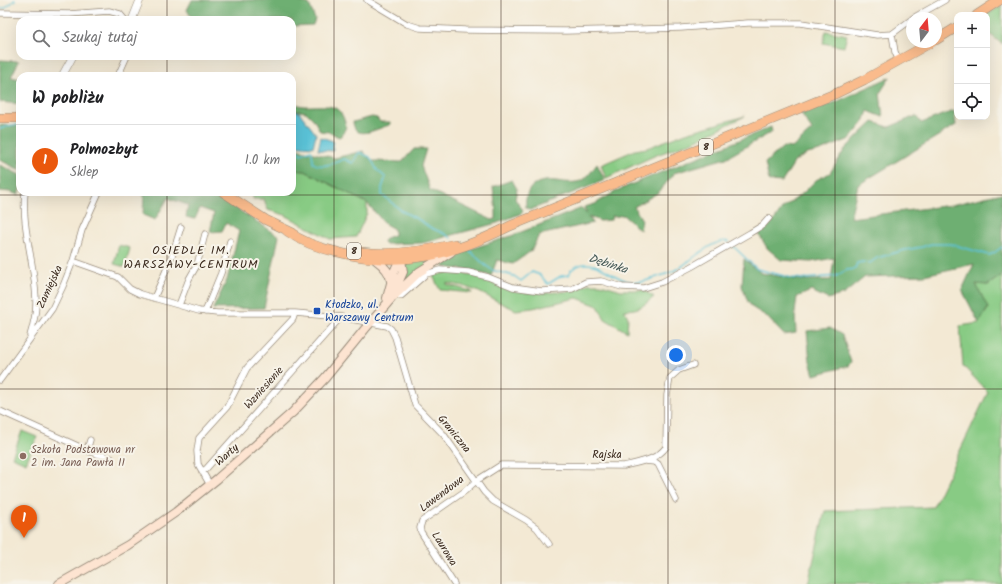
<!DOCTYPE html>
<html lang="pl">
<head>
<meta charset="utf-8">
<style>
	:root { --surface:#fff; --page:#f2f2f2; --text:#202124; --muted:#757577; --line:#e0e0e0; --accent:#ea580c }
	body { margin:0; font-family:Kalam,sans-serif; background:var(--page); color:var(--text) }
	.controls { position:absolute; right:12px; top:12px; display:grid; overflow:hidden; border-radius:8px; box-shadow:0 4px 16px #0002 }
	.controls button { width:36px; height:36px; display:grid; place-items:center; padding:0; border:0; border-bottom:1px solid var(--line); background:var(--surface); color:var(--text); font:20px sans-serif }
	.compass { position:absolute; left:906px; top:12px; width:36px; height:36px; border-radius:50%; background:var(--surface); box-shadow:0 4px 16px #0002; rotate:16deg }
	.you { position:absolute; left:676px; top:355px; width:14px; height:14px; margin:-10px; border:3px solid #fff; border-radius:50%; background:#1a73e8; box-shadow:0 0 0 6px #1a73e833 }
	.badge { display:grid; place-items:center; width:26px; height:26px; border-radius:50%; background:var(--accent); color:#fff; font-size:13px; font-weight:700 }
	.pin { position:absolute; translate:-50% -33px; filter:drop-shadow(0 1px 2px #0008) }
	.pin::after { content:''; position:absolute; top:21px; width:14px; height:12px; background:inherit; clip-path:polygon(0 0,100% 0,50% 100%) }
	.list { margin:0; padding:0; list-style:none }
	h2 { display:flex; justify-content:space-between; align-items:center; height:52px; margin:0; padding:0 16px; font-size:17px }
	h2 small { font-size:13px; font-weight:400; color:var(--muted) }
	.list li { display:grid; grid-template-columns:26px 1fr auto; gap:12px; align-items:center; box-sizing:border-box; height:72px; padding:0 16px; border-top:1px solid var(--line) }
	.list b { display:block; font-size:15px; white-space:nowrap }
	.list p { margin:0; font-size:13px; white-space:nowrap; color:var(--muted) }
	.list em { font-size:13px; font-style:normal; color:var(--muted) }
	.icon { flex:none; width:22px; height:22px; fill:none; stroke:currentColor; stroke-width:2; stroke-linecap:round; stroke-linejoin:round }
	.map { position:relative; flex:none; width:1002px; height:584px; overflow:hidden }
	.search { position:absolute; background:var(--surface); box-shadow:0 4px 16px #0002; left:16px; top:16px; width:280px; height:44px; display:flex; align-items:center; gap:10px; box-sizing:border-box; padding:0 14px; border-radius:12px; color:var(--muted); font-size:15px }
	.panel { position:absolute; background:var(--surface); box-shadow:0 4px 16px #0002; left:16px; top:72px; width:280px; height:124px; border-radius:12px }
	.map>svg:first-child { display:block }
</style>
</head>
<body>
<div class="map">
<svg width="1002" height="584" viewBox="0 0 1002 584">
	<rect width="100%" height="100%" fill="#f7f3e8"/>
	<filter id="ink" filterUnits="userSpaceOnUse"><feTurbulence type="fractalNoise" baseFrequency=".025" numOctaves="2"/><feDisplacementMap in="SourceGraphic" scale="8" xChannelSelector="R" yChannelSelector="G"/><feConvolveMatrix kernelMatrix="1 2 1 2 8 2 1 2 1" color-interpolation-filters="sRGB"/></filter>
	<filter id="wash" filterUnits="userSpaceOnUse"><feTurbulence type="fractalNoise" baseFrequency=".012" numOctaves="4" result="noise"/><feDisplacementMap in="SourceGraphic" scale="16" xChannelSelector="R" yChannelSelector="G"/><feGaussianBlur stdDeviation="0.9" result="paint"/><feColorMatrix in="noise" values="0 0 0 0 0 0 0 0 0 0 0 0 0 0 0 0 0 1.4 0 .05"/><feComposite in="paint" operator="in"/></filter>
	<g filter="url(#wash)">
		<rect width="100%" height="100%" fill="#f3e9d4"/>
		<!-- green -->
		<path fill="#88cb84" stroke="#627a51" d="M1002 5V44L987 32V15Z
			M826 31 847 35 844 47 823 43Z
			M745 116 694 141 654 156 606 178 601 165 635 150 647 148 686 133Z
			M292 170 305 171 367 203V213L356 237 330 239 285 215 268 210 264 199H253V192H292Z
			M119 245 130 248 125 267 114 264Z
			M443 256 402 285 404 262Z
			M449 272 468 274 487 279 525 292 543 293 572 291 588 284H601L621 290H643L654 297C643 306 639 310 624 310L628 317 627 332 605 319 598 306 577 298 533 308 516 310 499 302 477 291 463 286 446 283 448 285 471 291 472 293 440 290 433 276Z
			M1002 275V584H808L825 511 933 507 988 392 963 366 960 326 979 323 988 309 976 284 988 285Z
			M22 431 37 437 26 463 12 457Z"/>
		<!-- forest -->
		<path fill="#6eaf72" stroke="#546c48" d="M192 0H292L309 4 315 19 313 25 292 26V20H193L187 10Z
			M0 60 19 61 11 77 20 79V104L0 102Z
			M890 77 880 93 883 117 868 111 864 122 850 139 820 151 807 154 795 161 782 182 769 181 765 163 783 147 792 148 812 130 801 114 836 102Z
			M292 103C296 104 300 106 304 106 326 107 341 100 346 127L342 135 339 137 329 132 320 131 314 120 306 112 292 110Z
			M954 111 956 125 858 185 850 218 951 205 1002 193V275L988 285 976 284 988 308 979 323 962 290 974 264 924 275 865 277 844 294 828 299 811 291 797 297 795 313 796 333 784 335 766 316 753 308 748 302 742 286 744 259 761 273 799 280H831L834 258 811 262 781 260 767 248 759 234 774 221 782 209 803 193 816 180 830 173 845 149 873 122 889 127 916 116 921 123Z
			M372 117 377 118 380 122H390V125C379 127 355 143 353 122Z
			M0 125 20 126V170L0 160Z
			M771 127 772 132 765 136 726 158 674 173 659 192 634 207 642 220 640 230 623 215 614 217 612 215 611 220 600 221 588 216 593 223 539 235 531 251 513 264 497 260 491 276 468 270 444 267 445 262 464 251 511 236 582 208 587 214 584 207 595 204 618 190Z
			M292 148 335 158 363 151 372 161 402 162 414 149H426L421 166 430 190 492 220 496 219V211L493 187 512 180 517 189 515 199 523 210 522 213 497 223 423 243 384 244 383 241 388 237 394 235V229L385 224 367 203 305 171 292 170Z
			M597 164 605 180 530 210 526 208C524 188 535 179 556 181 565 182 574 184 583 180 588 177 593 169 597 164Z
			M0 165 20 175V189L18 195 11 192 0 191Z
			M144 192H211L279 236 264 308 213 309 227 280 239 231 226 223 222 231 210 232 214 213 200 208 195 219 186 217 188 205 168 198 155 220 143 215Z
			M830 328 842 335 851 362 848 366 814 375 810 362 807 331Z"/>
		<!-- water -->
		<path fill="#5ac2d7" stroke="#4a767a" d="M292 109 299 112 316 134 313 147 292 145Z
			M321 137 333 141V151L318 150Z"/>
		<g fill="none" stroke-linecap="round" stroke-linejoin="round">
			<!-- stream -->
			<path stroke="#5ac2d7" stroke-width="1.5" d="M0 9 5 8 15 0
				M0 129 12 125H20
				M292 145 301 154 311 150 312 152 313 163C322 169 335 163 344 159L353 163 359 152 370 157 377 170 385 177V179L382 188V195L402 211 421 221 429 227 445 234 451 238
				M733 246 757 269 792 278 804 279 836 276 847 270 855 269 857 263 863 262 870 263 877 258 905 250 922 247 931 244H951L989 255 994 253 1002 247
				M470 251 485 265 492 270 514 276 521 281 532 272 540 275 548 284 561 276 569 275 571 270C575 267 580 264 585 264 603 262 621 288 645 281 657 277 669 274 679 268 691 261 715 237 729 242"/>
		</g>
	</g>
	<g filter="url(#ink)">
		<g fill="none" stroke-linecap="round" stroke-linejoin="round">
			<!-- minor casing -->
			<g stroke="#978a79" stroke-width="7">
				<path id="minor" d="M367 0 407 24 420 28 465 30 566 31 681 28 748 23H801L877 35 892 34
					M0 13 69 14 109 11 120 14 125 20
					M913 18 945 0
					M899 61 895 52 892 34 912 19
					M118 76 127 56
					M25 192C21 229 36 266 36 303 36 314 33 326 30 336
					M73 261 118 277 130 289 140 294 199 311 217 313H295L341 317 387 326 391 329 395 337 415 405 444 435 484 492 493 501 526 520 537 528 549 544
					M395 295 401 296 426 274 440 270 468 272 488 277 513 287 542 291 572 289 586 282 601 281 622 287 643 288 662 282 691 267 750 233 763 225 769 218
					M154 298 171 259 181 227
					M179 305 189 279 197 265 205 234
					M205 312 221 273 230 241
					M0 380 52 309 63 286 73 261 82 230 99 192
					M0 411 91 452 111 458
					M87 450 90 440
					M645 461 655 462 658 464 676 500
					M202 472 206 469 341 317
					M210 485 198 464 197 451 199 438 227 407 247 368 293 319 295 313
					M454 584 421 532 420 528 422 521 465 491 476 481 501 465 624 466C639 462 657 460 666 447L667 395 670 378 679 370 693 365"/>
			</g>
			<!-- tertiary casing -->
			<g stroke="#978a79" stroke-width="8">
				<path id="tertiary" d="M132 20 140 0
					M62 76 73 56"/>
			</g>
			<!-- secondary casing -->
			<g stroke="#978a79" stroke-width="10">
				<path id="secondary" d="M376 260C383 265 390 271 391 281
					M394 296 419 272 451 252
					M387 298 394 272 400 259
					M59 584 128 545 176 512 217 479 293 412 325 378 365 329 391 299 403 272 400 254"/>
			</g>
			<!-- trunk casing -->
			<g stroke="#978a79" stroke-width="10">
				<path id="trunk" d="M977 15 1000 0
					M936 40 957 27
					M0 118H20
					M223 192 266 220 293 233
					M287 231C302 242 319 248 337 252 401 269 453 255 510 226L837 93 864 80 932 42
					M361 252C392 256 425 251 455 244"/>
			</g>
			<!-- minor -->
			<use href="#minor" stroke="#fff" stroke-width="5.5"/>
			<!-- tertiary -->
			<use href="#tertiary" stroke="#fff" stroke-width="7"/>
			<!-- secondary -->
			<use href="#secondary" stroke="#fde4d1" stroke-width="8"/>
			<!-- trunk -->
			<use href="#trunk" stroke="#fabb8c" stroke-width="9"/>
		</g>
	</g>
	<!-- grid -->
	<path fill="none" stroke="#3b2a1e" stroke-width="1" stroke-opacity="0.55" d="M167 0V20M334 0V584M501 0V584M668 0V584M835 0V584M167 56V76M167 192V584M0 195H1002M0 389H1002"/>
	<!-- markers -->
	<rect fill="#1a4fb4" stroke="#f7f3e8" stroke-width="1.5" x="313" y="307" width="8" height="8" rx="2"/>
	<circle fill="#8d6e63" stroke="#f7f3e8" stroke-width="1.5" cx="23" cy="456" r="4"/>
	<g text-anchor="middle" dominant-baseline="central" stroke-width="4" stroke-linejoin="round" paint-order="stroke">
		<!-- shield labels -->
		<g fill="#f7f3e8" stroke="#73665b" stroke-width="1">
			<rect x="699" y="139" width="14" height="16" rx="3"/>
			<rect x="347" y="243" width="14" height="16" rx="3"/>
		</g>
		<g font-size="10" font-weight="bold" fill="#3b2a1e">
			<text x="706" y="147">8</text>
			<text x="354" y="251">8</text>
		</g>
		<!-- street labels -->
		<g font-size="11" fill="#3b2a1e" stroke="#f7f3e8">
			<text transform="translate(50 287) rotate(-65)">Zamiejska</text>
			<text transform="translate(264 388) rotate(-48)">Wzniesienie</text>
			<text transform="translate(454 434) rotate(51)">Graniczna</text>
			<text transform="translate(227 455) rotate(-42)">Warty</text>
			<text x="607" y="455">Rajska</text>
			<text transform="translate(442 494) rotate(-37)">Lawendowa</text>
			<text transform="translate(444 549) rotate(58)">Laurowa</text>
		</g>
		<!-- transit labels -->
		<g font-size="11" fill="#164399" stroke="#f7f3e8" text-anchor="start">
			<text x="325" y="305">Kłodzko, ul.<tspan x="325" dy="13">Warszawy Centrum</tspan></text>
		</g>
		<!-- education labels -->
		<g font-size="11" fill="#785e54" stroke="#f7f3e8" text-anchor="start">
			<text x="31" y="450">Szkoła Podstawowa nr<tspan x="31" dy="13">2 im. Jana Pawła II</tspan></text>
		</g>
		<!-- neighbourhood labels -->
		<g font-size="12" letter-spacing="1" fill="#3b2a1e" stroke="#f7f3e8">
			<text x="191" y="250">OSIEDLE IM.<tspan x="191" dy="14">WARSZAWY-CENTRUM</tspan></text>
		</g>
		<!-- water labels -->
		<g font-size="12" font-style="italic" fill="#445856" stroke="#f7f3e8">
			<text transform="translate(608 264) rotate(18)">Dębinka</text>
		</g>
	</g>
</svg>
<div class="controls">
<button>+</button>
<button>−</button>
<button><svg class="icon" aria-label="locate" viewBox="0 0 24 24"><circle cx="12" cy="12" r="6"/><path d="M12 2v4M12 18v4M2 12h4M18 12h4"/></svg></button>
</div>
<svg class="compass" viewBox="-18 -18 36 36"><path d="M0-13l5 13h-10z" fill="#e53935"/><path d="M0 13l5-13h-10z" fill="#757577"/></svg>
<div class="you"></div>
<div class="pin badge" style="left:24px;top:538px">1</div>
<div class="search"><svg class="icon" aria-label="search" viewBox="0 0 24 24"><circle cx="10" cy="10" r="6"/><path d="M15 15l6 6"/></svg>Szukaj tutaj</div>
<section class="panel">
<h2>W pobliżu<small></small></h2>
<ul class="list">
<li><span class="badge">1</span><div><b>Polmozbyt</b><p>Sklep</p></div><em>1.0 km</em></li>
</ul>
</section>
</div>
</body>
</html>
